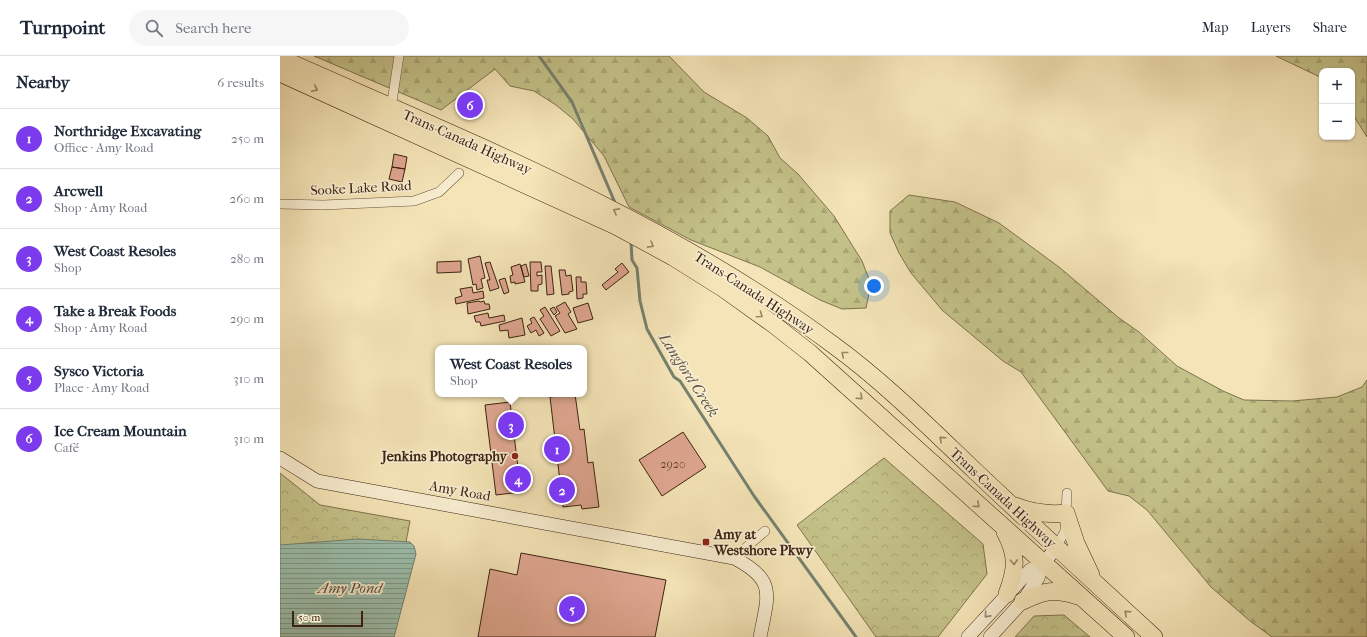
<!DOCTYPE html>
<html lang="en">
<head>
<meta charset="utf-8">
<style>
	:root { --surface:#fff; --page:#f6f6f7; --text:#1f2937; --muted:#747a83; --line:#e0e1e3; --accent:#7c3aed }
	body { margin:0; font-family:"IM FELL French Canon",serif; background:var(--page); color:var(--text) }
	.controls { position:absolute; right:12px; top:12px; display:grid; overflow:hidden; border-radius:8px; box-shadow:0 1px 3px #0004 }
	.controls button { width:36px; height:36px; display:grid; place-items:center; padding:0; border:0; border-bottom:1px solid var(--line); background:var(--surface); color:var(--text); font:20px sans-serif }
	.scale { position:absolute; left:12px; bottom:10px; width:71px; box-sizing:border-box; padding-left:4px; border:2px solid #3c2313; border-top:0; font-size:11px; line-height:14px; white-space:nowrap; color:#3c2313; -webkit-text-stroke:3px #f8edd0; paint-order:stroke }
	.you { position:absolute; left:594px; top:230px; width:14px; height:14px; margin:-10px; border:3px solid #fff; border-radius:50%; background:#1a73e8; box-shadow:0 0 0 6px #1a73e833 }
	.badge { display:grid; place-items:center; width:26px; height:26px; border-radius:50%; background:var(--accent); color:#fff; font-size:13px; font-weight:700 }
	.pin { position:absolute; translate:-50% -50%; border:2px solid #fff; box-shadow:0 1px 4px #0006 }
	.popup { position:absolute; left:155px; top:289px; width:152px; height:52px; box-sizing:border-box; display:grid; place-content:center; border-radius:8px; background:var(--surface); filter:drop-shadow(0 1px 3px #0005); font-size:13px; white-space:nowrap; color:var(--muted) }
	.popup b { font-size:15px; color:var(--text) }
	.popup::after { content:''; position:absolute; left:50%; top:100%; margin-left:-8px; border:8px solid transparent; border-top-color:var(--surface) }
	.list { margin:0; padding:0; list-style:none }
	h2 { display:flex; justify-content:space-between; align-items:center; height:52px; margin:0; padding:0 16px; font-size:17px }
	h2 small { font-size:13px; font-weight:400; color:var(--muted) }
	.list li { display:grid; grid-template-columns:26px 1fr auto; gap:12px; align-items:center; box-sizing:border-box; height:60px; padding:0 16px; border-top:1px solid var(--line) }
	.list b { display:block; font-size:15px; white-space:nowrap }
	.list p { margin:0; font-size:13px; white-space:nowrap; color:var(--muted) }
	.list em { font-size:13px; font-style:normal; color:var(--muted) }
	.icon { flex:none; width:22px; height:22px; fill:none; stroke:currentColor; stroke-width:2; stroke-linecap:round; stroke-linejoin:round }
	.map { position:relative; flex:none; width:1087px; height:581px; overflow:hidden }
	header { display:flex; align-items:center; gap:24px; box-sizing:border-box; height:56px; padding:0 20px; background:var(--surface); border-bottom:1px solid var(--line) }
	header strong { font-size:19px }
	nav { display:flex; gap:22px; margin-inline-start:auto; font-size:14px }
	.search { width:280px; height:36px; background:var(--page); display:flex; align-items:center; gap:10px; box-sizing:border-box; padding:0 14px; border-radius:22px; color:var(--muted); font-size:15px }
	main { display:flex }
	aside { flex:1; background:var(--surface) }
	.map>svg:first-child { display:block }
</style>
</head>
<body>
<header>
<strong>Turnpoint</strong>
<div class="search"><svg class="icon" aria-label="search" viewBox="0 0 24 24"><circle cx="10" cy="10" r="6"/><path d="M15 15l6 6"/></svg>Search here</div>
<nav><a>Map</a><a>Layers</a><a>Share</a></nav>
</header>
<main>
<aside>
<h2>Nearby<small>6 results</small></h2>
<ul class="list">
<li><span class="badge">1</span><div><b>Northridge Excavating</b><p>Office · Amy Road</p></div><em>250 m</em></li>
<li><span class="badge">2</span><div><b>Arcwell</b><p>Shop · Amy Road</p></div><em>260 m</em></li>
<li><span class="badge">3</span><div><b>West Coast Resoles</b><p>Shop</p></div><em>280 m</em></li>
<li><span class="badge">4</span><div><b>Take a Break Foods</b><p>Shop · Amy Road</p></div><em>290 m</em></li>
<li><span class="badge">5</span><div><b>Sysco Victoria</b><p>Place · Amy Road</p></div><em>310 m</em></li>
<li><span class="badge">6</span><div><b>Ice Cream Mountain</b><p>Café</p></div><em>310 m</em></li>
</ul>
</aside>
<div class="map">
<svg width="1087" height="581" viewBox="0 0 1087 581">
	<defs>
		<pattern id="forest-firs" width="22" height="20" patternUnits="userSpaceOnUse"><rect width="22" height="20" fill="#c4c289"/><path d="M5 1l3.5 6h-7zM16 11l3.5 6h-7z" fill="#a9a675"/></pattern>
		<pattern id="park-crowns" width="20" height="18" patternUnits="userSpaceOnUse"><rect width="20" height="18" fill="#c4c289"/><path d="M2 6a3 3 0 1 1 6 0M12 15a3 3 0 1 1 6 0" fill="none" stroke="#a9a675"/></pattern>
		<pattern id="water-rules" width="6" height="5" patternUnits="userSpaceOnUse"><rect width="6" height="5" fill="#9cbfac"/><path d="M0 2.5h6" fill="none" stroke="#809b8b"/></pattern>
	</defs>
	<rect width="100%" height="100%" fill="#f4e4b7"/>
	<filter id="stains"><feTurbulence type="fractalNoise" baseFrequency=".005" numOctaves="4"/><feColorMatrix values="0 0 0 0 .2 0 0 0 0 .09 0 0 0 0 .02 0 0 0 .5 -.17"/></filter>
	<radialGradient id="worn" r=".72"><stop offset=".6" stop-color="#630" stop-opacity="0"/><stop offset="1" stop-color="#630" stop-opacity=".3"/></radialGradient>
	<!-- forest -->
	<path fill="url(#forest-firs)" stroke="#80724e" d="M34 0H389L424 36 467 62 488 80 500 102 518 118 554 160 582 205 591 228 586 252 562 253 540 244 480 211 411 184 349 151 324 100 293 63 276 49 254 35 230 30 215 13 161 54Z
		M996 0H1087V81L1072 57V15H1042V22Z
		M629 139 675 146 719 167 779 211 839 262 859 276 897 310 943 335 964 344 1012 345 1057 341 1082 331 1087 324V581H992L970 565 931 531 867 454 849 440 828 435 741 316 723 305 662 254 631 217 619 197 610 177V155Z"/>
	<!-- park -->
	<path fill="url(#park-crowns)" stroke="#80724e" d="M604 402 703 488 707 518 658 581H596L517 469Z
		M0 417 40 449 130 465 108 581H0Z
		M784 559 810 581H735L754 560Z"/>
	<!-- water -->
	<path fill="url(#water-rules)" stroke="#76816f" d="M78 483 130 486 134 490 136 498 114 581H0V489Z"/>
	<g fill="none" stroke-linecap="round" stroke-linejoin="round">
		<!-- stream -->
		<path stroke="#76816f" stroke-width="3" d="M259 0 292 46 336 149
			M351 185 352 204 357 212 360 245 367 273 394 321 400 325 474 440 576 581"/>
	</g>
	<!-- building -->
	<path fill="#dfa690" stroke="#3c2313" d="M114 98 127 101 125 113 112 111Z
		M112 111 125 113 122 126 109 123Z
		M200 200 205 222 201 223 203 232 197 234 196 228 193 229 188 203Z
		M181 205V216L157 217V206Z
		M210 206 219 232 210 235 207 224H210L205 207Z
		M250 206H261L262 216H257V220L262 219V228L258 229V235H251Z
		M342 207 349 216 326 234 322 229 338 216 335 213Z
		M240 208 245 226 235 228V226L231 227 230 220 233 219 231 211Z
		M246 208 249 220 244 221 241 210Z
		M265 210H271L274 238 267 239Z
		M279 214H285L286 220 291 219 293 235 289 236V238L282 239Z
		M296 221H301V226H306L307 238H303V242L297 243Z
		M225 222 229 236 224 238 219 224Z
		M192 231 193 237 203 235 204 242 176 248 175 242 182 240 180 233Z
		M199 245 200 246 204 245 205 248H209L210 253 188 258 187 247Z
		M285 246 291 256 288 258 297 273 285 277 275 260 280 257 276 251Z
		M308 247 313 263 298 267 293 252Z
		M265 251 280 275 271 280 260 263 264 260 260 254Z
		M274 251 277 256 274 259 270 253Z
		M208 257 209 262 224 259 225 265 201 270 200 266H196L194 260Z
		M254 261 264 277 259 280 256 274 251 277 247 270 252 267 250 263Z
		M242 262 245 279 229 282 228 274 220 275 219 269Z
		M295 338 300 374 304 373 308 407 313 406 319 451 302 453 301 449 283 451 270 341Z
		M230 346 241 436 216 439 205 349Z
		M403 376 426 411 382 440 359 404Z
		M241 497 386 524 375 581H198L210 513 237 519Z"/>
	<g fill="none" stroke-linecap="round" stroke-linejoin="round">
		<!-- street casing -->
		<g stroke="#6a533c" stroke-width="10">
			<path id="street" d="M111 52 119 0
				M0 148 43 149 134 145 159 136 179 117
				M776 492 785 475 787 437
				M454 502 485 475"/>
		</g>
		<!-- secondary casing -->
		<g stroke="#3c2313" stroke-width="14">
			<path id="secondary" d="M0 402 37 425 454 502C497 524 488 539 480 581
				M688 581 750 514 763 508
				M710 581 743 545 758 522 763 508 776 492"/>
		</g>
		<!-- highway casing -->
		<g stroke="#3c2313" stroke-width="18">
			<path id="highway" d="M0 2C189 86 384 163 552 288 603 325 649 371 695 415 754 471 814 526 874 581
				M0 17 336 170 393 201 444 233 493 268 530 297 846 581
				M735 450C753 457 768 459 786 457L796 487 811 519
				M725 476C738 500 736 514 727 538
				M743 545C765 534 774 533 798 540"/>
		</g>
		<!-- street -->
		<use href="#street" stroke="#f8edd0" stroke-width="9"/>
		<!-- secondary -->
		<use href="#secondary" stroke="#f8edd0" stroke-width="13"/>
		<!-- highway -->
		<use href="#highway" stroke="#f4e4b7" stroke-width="17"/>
	</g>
	<!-- one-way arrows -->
	<defs><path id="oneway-chevron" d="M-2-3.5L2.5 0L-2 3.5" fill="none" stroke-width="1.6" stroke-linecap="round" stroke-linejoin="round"/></defs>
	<g stroke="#988465">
		<use href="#oneway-chevron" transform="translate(35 33) rotate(25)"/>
		<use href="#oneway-chevron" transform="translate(336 155) rotate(-152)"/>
		<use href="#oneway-chevron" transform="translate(371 189) rotate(29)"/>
		<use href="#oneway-chevron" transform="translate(480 259) rotate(35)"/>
		<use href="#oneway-chevron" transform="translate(564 298) rotate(-141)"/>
		<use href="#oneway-chevron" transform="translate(580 341) rotate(42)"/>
		<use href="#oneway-chevron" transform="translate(662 383) rotate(-138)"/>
		<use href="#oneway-chevron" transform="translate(697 449) rotate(42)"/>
		<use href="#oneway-chevron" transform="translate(734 506) rotate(87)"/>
		<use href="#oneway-chevron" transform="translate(847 557) rotate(-138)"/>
	</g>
	<use stroke="#9a8872" href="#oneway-chevron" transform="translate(707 559) rotate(132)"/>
	<!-- markers -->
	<g fill="#8f2418" stroke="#f8edd0" stroke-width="1.5">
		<circle cx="235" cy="400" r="4"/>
		<rect x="422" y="482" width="8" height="8" rx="2"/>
	</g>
	<g text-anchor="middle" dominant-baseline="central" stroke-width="3.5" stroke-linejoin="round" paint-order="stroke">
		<!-- number labels -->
		<g font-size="12" fill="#654432">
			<text x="393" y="408">2920</text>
		</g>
		<!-- street labels -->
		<g font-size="14" fill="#3c2313" stroke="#f8edd0">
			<text transform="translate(187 86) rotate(24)">Trans-Canada Highway</text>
			<text transform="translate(81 132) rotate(-3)">Sooke Lake Road</text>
			<text transform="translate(474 237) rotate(33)">Trans-Canada Highway</text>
			<text transform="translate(180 435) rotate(10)">Amy Road</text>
			<text transform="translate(723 442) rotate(43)">Trans-Canada Highway</text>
		</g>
		<!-- poi labels -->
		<g font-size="14" font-weight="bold" fill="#3c2313" stroke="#f8edd0" text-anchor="end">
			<text x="227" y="400">Jenkins Photography</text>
			<text x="434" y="478" text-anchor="start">Amy at<tspan x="434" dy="16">Westshore Pkwy</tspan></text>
		</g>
		<!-- water labels -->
		<g font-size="15" font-style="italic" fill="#595241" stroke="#f8edd0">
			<text transform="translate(409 319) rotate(57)">Langford Creek</text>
			<text x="70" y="532">Amy Pond</text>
		</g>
	</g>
	<rect width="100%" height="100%" filter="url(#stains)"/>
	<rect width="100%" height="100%" fill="url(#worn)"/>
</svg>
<div class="controls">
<button>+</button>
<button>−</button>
</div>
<div class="scale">50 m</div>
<div class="you"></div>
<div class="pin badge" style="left:277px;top:393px">1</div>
<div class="pin badge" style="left:282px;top:434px">2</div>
<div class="pin badge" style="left:231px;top:369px">3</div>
<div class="popup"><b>West Coast Resoles</b>Shop</div>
<div class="pin badge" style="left:238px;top:423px">4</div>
<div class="pin badge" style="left:292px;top:553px">5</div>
<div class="pin badge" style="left:190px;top:49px">6</div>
</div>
</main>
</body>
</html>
